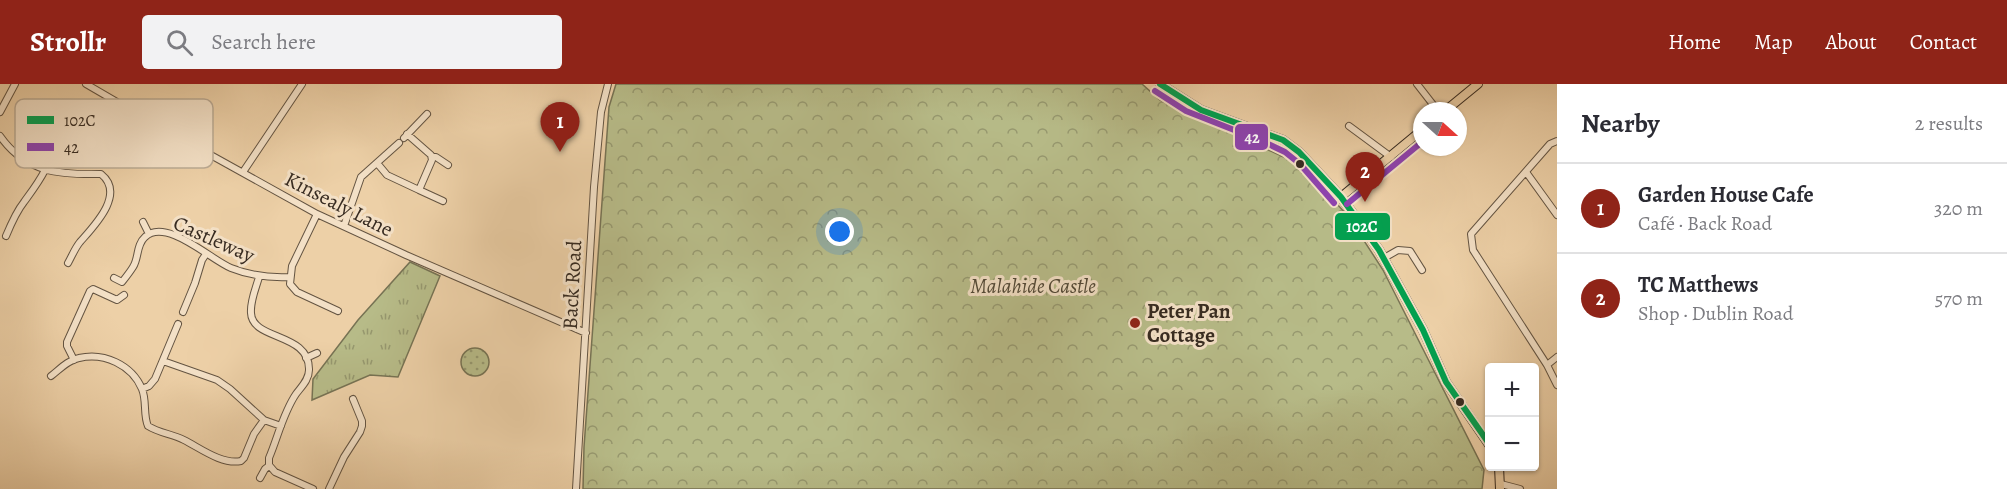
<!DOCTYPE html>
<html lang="en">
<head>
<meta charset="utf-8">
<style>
	:root { --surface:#fff; --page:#f2f2f3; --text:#2b2b33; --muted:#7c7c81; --line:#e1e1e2; --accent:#8f2418 }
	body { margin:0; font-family:Alegreya,serif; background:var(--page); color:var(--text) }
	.controls { position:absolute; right:18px; bottom:18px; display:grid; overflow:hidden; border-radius:6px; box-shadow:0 2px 4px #0004 }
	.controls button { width:54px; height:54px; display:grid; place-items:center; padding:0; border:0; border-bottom:2px solid var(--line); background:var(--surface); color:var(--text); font:30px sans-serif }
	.compass { position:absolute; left:1413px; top:18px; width:54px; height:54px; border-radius:50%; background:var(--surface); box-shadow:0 2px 4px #0004; rotate:111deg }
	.you { position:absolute; left:840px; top:148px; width:21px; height:21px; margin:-15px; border:4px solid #fff; border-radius:50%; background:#1a73e8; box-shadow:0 0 0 9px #1a73e833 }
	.badge { display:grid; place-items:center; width:39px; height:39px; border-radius:50%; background:var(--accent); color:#fff; font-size:20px; font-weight:700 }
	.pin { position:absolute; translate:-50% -50px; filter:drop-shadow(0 2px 3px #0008) }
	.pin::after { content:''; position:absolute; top:32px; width:21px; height:18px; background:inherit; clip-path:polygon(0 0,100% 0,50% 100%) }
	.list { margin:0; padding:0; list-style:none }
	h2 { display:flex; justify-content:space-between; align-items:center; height:78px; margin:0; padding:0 24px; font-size:26px }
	h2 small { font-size:20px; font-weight:400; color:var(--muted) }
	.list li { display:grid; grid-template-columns:39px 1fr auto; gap:18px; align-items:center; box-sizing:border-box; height:90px; padding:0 24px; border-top:2px solid var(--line) }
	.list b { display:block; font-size:22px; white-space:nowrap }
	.list p { margin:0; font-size:20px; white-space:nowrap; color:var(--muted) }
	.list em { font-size:20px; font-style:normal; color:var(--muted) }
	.icon { flex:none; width:33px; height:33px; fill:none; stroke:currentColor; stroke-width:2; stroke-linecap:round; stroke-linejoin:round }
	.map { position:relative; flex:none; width:1557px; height:405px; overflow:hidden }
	header { display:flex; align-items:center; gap:36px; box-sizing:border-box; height:84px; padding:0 30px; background:var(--accent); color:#fff }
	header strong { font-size:28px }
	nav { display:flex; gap:33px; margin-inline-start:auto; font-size:21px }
	.search { width:420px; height:54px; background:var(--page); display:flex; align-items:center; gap:15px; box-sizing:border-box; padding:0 21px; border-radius:6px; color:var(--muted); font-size:22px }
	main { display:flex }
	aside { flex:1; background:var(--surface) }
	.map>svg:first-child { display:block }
</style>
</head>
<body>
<header>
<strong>Strollr</strong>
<div class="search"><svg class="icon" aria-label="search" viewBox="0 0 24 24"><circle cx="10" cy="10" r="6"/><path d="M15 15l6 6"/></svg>Search here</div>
<nav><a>Home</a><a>Map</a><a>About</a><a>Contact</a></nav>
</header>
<main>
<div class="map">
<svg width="1557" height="405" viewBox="0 0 1557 405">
	<defs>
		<pattern id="grass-tufts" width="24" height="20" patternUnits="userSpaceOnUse" patternTransform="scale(1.5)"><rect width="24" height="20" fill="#b7bb88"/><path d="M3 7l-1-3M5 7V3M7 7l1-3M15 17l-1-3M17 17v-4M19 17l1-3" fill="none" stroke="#96986f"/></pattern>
		<pattern id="park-crowns" width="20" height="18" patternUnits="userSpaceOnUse" patternTransform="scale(1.5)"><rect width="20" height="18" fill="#b7bb88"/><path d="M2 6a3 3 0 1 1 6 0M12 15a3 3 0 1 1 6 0" fill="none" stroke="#96986f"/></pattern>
		<pattern id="garden-dots" width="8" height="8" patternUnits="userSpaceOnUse" patternTransform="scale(1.5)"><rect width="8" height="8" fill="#b7bb88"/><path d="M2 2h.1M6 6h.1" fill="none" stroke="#96986f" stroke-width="1.8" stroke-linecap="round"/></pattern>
	</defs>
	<rect width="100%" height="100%" fill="#edd0a7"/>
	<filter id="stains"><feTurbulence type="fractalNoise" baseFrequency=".00333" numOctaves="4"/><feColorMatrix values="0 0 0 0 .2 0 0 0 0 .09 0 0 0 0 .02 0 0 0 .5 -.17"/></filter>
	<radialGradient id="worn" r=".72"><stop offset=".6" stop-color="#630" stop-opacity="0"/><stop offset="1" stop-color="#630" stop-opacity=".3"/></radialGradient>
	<!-- grass -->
	<path fill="url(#grass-tufts)" stroke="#777354" stroke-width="1.5" d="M410 178 440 192 398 293 370 291 312 316 313 295 358 236Z"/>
	<!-- park -->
	<path fill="url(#park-crowns)" stroke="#777354" stroke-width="1.5" d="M616 0H1142L1160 16 1301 81 1348 132 1383 186 1484 386 1482 405H583L584 363 609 23Z"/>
	<!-- garden -->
	<path fill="url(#garden-dots)" stroke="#777354" stroke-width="1.5" d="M461 278a14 14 0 1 1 28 0a14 14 0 1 1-28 0Z"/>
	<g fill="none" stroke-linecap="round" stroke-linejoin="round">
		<!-- minor casing -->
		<g stroke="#645442" stroke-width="8">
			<path id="minor" d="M86 0 153 39 317 130 406 171 586 249
				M1417 0 1438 27
				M0 28 15 0
				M1349 42 1391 73
				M0 52C26 89 60 91 101 90 126 110 94 142 80 158 75 164 72 172 68 179
				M404 54 427 30
				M1557 57 1550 60 1471 150 1473 166 1547 281 1557 301
				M432 73H436L448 81
				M377 79 387 91 419 106 432 76 431 71 407 50
				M243 88 302 0
				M1526 88 1557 131
				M419 106 443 117
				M317 130 292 182 290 200 297 208 338 227
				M143 138 149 150
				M344 142 361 93 399 59
				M6 152C11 140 16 128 24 118 32 107 39 98 45 86
				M1384 174 1398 166 1410 167 1422 186
				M259 193C256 204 250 217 251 229 252 257 310 248 309 286 309 296 301 303 296 310 283 329 278 353 269 374V381L275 388 313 405
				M114 194 122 198C126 193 130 188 133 183 139 174 136 161 145 153 166 133 211 176 231 184 251 192 269 194 290 193
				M183 228 195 199 202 176 206 170
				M306 274 317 269
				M74 276 67 262V258L90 207 93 205 117 216 124 211
				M163 277 217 296 230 305 264 336 281 342
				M1547 281 1557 273
				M51 292C60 285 68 276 79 274 104 268 132 281 142 305 147 317 143 331 148 342 159 349 172 350 184 356 200 364 222 381 241 377L244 374 254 350 264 336
				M142 305 149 302 155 295 178 240
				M260 394 265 385 269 382
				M1501 400 1520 405
				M329 405 344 373 360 348 362 342V337L353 315
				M576 405 594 103 601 28 608 0"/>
		</g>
		<!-- major casing -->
		<g stroke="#372b21" stroke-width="10">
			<path id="major" d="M1160 0 1201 26 1283 56 1299 68 1341 113 1379 166 1423 246 1446 298 1490 362
				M1445 27 1478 0
				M1341 113 1422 46
				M1499 382 1500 405"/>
		</g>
		<!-- minor -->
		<use href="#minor" stroke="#f3e0c6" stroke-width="6"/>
		<!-- major -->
		<use href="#major" stroke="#edd0a7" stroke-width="8"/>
		<!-- bus-1 casing -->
		<g stroke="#f3e0c6" stroke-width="10">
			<path id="bus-1" d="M1160 0 1201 26 1283 56 1299 68 1341 113 1379 166 1423 246 1446 298 1490 361"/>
		</g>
		<!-- bus-2 casing -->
		<g stroke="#f3e0c6" stroke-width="10">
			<path id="bus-2" d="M1155 7 1186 27 1262 57 1285 68 1300 80 1334 119
				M1347 120 1422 58"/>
		</g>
		<!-- bus-1 -->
		<use href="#bus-1" stroke="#03a04f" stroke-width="6"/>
		<!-- bus-2 -->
		<use href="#bus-2" stroke="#8e44ad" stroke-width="6"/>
	</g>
	<!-- markers -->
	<g fill="#372b21" stroke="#f3e0c6" stroke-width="2">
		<circle cx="1300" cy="80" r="5"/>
		<circle cx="1460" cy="318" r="5"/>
	</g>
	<circle fill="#8f2418" stroke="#f3e0c6" stroke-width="2" cx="1135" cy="239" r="6"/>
	<g text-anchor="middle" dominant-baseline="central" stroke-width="6" stroke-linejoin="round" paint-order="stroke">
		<!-- street labels -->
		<g font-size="21" fill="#372b21" stroke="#f3e0c6">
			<text transform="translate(339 120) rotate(27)">Kinsealy Lane</text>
			<text transform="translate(214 155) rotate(24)">Castleway</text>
			<text transform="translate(572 201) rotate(-87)">Back Road</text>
		</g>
		<!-- park labels -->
		<g font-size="21" font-style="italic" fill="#514836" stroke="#f3e0c6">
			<text x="1033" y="202">Malahide Castle</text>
		</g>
		<!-- poi labels -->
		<g font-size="21" font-weight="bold" fill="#372b21" stroke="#f3e0c6" text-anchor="start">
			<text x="1147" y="227">Peter Pan<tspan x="1147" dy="24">Cottage</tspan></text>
		</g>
	</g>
	<!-- legend -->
	<rect x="15" y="15" width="198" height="69" rx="9" fill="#f3e0c6" stroke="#bbaa94" stroke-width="1.5"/>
	<rect x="27" y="32" width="27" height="8" fill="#03a04f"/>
	<rect x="27" y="59" width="27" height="8" fill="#8e44ad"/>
	<g font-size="16" fill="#372b21">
		<text x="64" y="42">102C</text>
		<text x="64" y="69">42</text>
	</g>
	<g stroke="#f3e0c6" stroke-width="2">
		<rect x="1234" y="39" width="35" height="28" rx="6" fill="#8e44ad"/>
		<rect x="1334" y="128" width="57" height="29" rx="6" fill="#03a04f"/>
	</g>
	<g font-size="16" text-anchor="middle" font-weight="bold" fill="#fff">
		<text x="1252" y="59">42</text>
		<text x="1362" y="148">102C</text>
	</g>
	<rect width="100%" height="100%" filter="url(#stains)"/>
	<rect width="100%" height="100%" fill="url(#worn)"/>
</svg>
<div class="controls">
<button>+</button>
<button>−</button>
</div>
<svg class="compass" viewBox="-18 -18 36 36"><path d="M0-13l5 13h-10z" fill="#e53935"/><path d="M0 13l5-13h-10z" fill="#7c7c81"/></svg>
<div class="you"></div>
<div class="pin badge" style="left:560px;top:68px">1</div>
<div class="pin badge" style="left:1365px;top:118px">2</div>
</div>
<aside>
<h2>Nearby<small>2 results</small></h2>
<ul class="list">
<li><span class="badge">1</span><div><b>Garden House Cafe</b><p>Café · Back Road</p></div><em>320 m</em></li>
<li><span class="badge">2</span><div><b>TC Matthews</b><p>Shop · Dublin Road</p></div><em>570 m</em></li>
</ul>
</aside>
</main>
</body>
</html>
